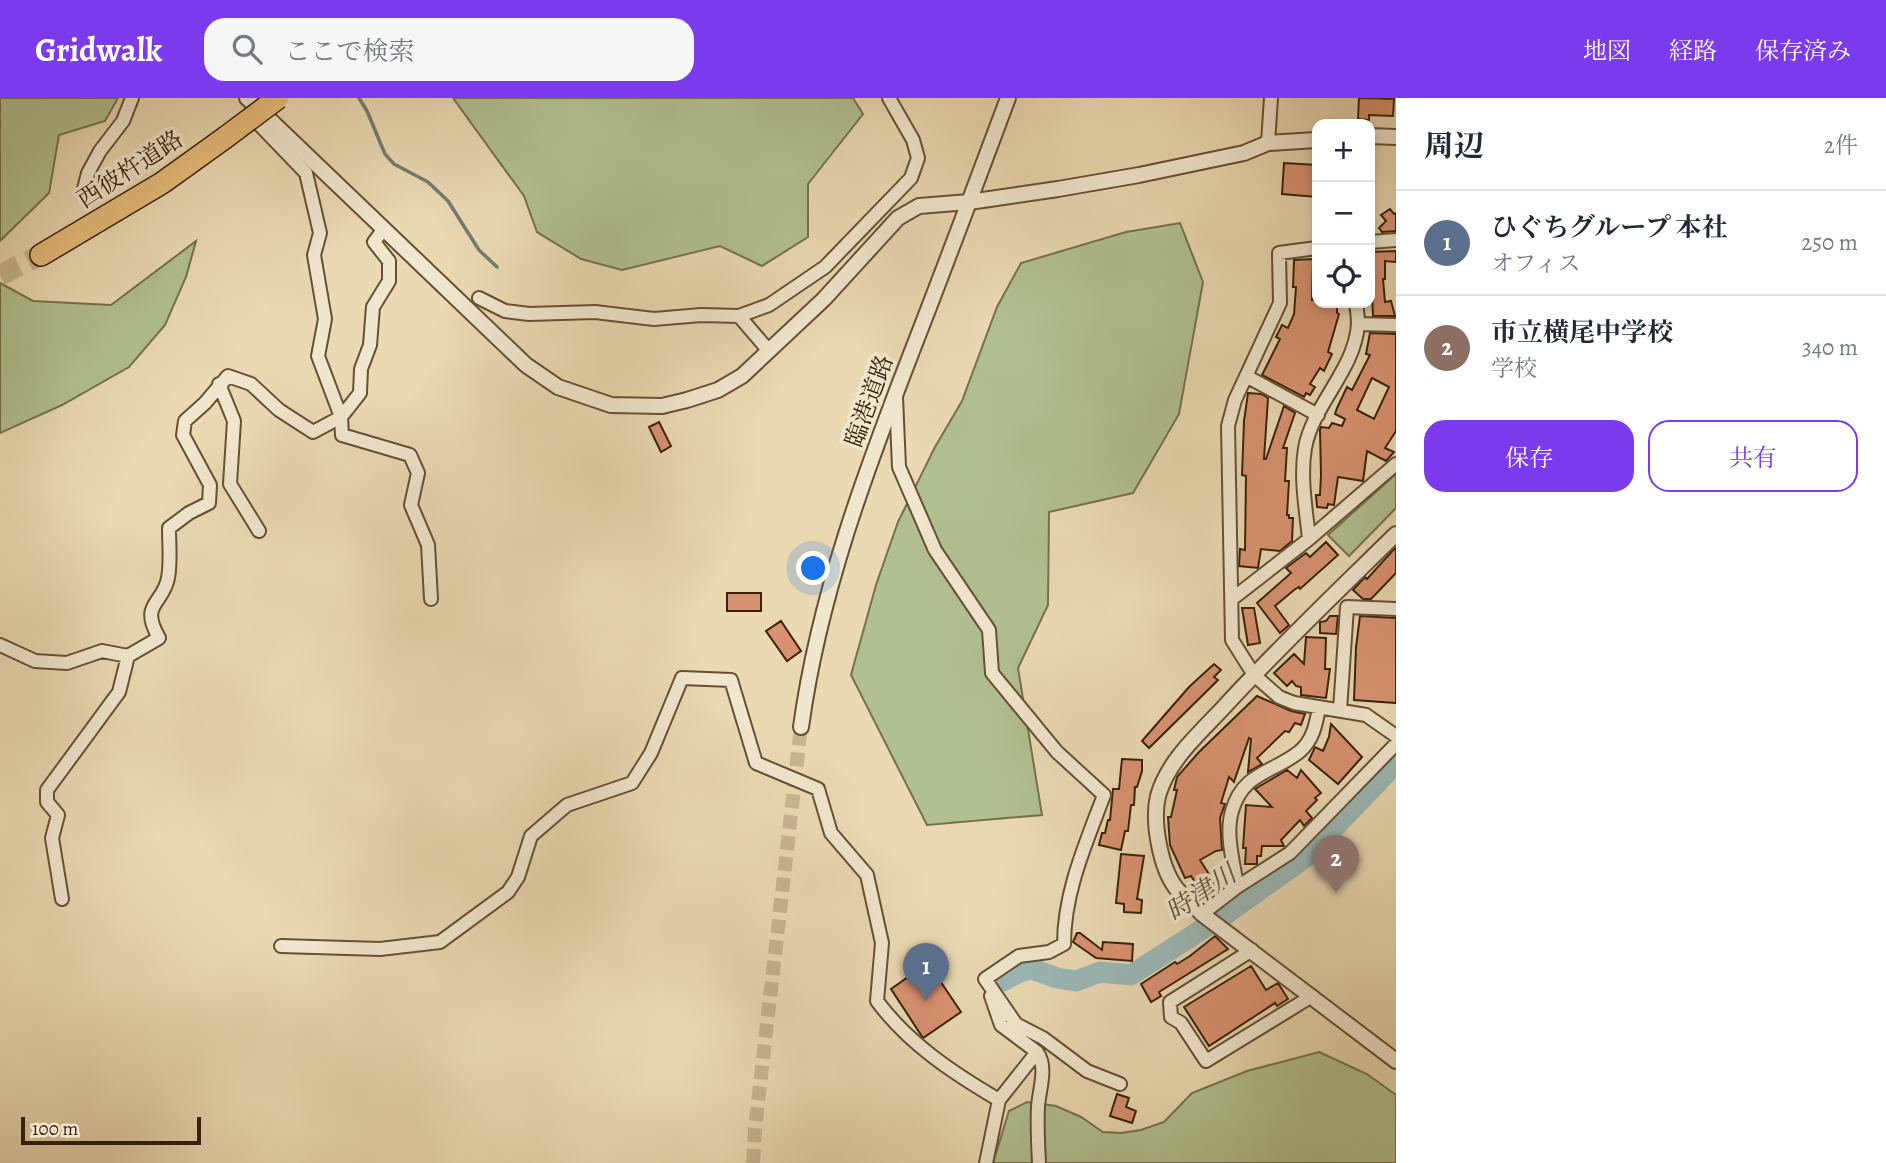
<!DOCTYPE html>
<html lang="ja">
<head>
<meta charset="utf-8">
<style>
	:root { --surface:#fff; --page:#f6f6f7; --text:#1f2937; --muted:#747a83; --line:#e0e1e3; --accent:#7c3aed }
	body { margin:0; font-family:Alegreya,"Noto Serif JP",serif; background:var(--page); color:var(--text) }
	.controls { position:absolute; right:21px; top:21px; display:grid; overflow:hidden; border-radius:14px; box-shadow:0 4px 10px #0003 }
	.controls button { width:63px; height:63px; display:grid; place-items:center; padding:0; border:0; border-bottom:2px solid var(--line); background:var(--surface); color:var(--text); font:35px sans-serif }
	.scale { position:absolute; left:21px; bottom:18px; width:180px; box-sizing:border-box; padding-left:7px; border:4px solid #3a2209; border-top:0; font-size:19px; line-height:24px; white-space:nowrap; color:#3a2209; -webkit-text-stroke:5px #f1e6ce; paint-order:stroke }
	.you { position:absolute; left:814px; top:471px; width:24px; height:24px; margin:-18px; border:5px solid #fff; border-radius:50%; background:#1a73e8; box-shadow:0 0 0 10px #1a73e833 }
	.badge { display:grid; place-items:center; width:46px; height:46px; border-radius:50%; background:var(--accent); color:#fff; font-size:23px; font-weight:700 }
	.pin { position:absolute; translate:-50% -58px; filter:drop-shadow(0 2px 4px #0008) }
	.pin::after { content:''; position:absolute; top:37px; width:24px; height:21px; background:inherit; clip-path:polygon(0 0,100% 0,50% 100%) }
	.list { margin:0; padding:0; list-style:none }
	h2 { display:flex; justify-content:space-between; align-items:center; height:91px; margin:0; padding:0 28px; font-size:30px }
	h2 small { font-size:23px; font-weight:400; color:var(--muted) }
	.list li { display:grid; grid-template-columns:46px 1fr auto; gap:21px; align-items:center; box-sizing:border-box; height:105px; padding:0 28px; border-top:2px solid var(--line) }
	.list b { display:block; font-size:26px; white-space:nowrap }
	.list p { margin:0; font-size:23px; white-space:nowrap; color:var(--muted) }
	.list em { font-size:23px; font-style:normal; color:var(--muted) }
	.actions { display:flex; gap:14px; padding:21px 28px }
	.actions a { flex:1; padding:16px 0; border:2px solid var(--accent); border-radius:21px; text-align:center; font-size:24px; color:var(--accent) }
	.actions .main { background:var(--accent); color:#fff }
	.icon { flex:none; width:38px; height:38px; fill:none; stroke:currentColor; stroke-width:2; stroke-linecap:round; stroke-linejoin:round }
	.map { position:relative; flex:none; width:1396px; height:1065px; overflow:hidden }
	header { display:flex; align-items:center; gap:42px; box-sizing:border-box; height:98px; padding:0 35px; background:var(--accent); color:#fff }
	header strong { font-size:33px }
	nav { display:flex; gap:38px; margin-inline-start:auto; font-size:24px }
	.search { width:490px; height:63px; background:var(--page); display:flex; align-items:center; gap:18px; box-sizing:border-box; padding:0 24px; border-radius:21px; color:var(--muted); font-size:26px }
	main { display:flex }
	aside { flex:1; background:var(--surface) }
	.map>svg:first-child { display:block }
</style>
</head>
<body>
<header>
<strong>Gridwalk</strong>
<div class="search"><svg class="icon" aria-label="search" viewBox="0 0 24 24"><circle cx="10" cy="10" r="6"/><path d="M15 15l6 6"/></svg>ここで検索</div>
<nav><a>地図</a><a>経路</a><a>保存済み</a></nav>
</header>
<main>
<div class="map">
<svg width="1396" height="1065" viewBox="0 0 1396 1065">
	<rect width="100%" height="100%" fill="#ead9b3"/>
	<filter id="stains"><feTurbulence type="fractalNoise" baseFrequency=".00286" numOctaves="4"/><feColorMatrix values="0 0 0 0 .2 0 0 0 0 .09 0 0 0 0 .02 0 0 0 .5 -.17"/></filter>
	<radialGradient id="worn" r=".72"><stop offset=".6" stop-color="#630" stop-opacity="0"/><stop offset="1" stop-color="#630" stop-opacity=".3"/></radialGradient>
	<!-- green -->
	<path fill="#b1c091" stroke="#76714d" stroke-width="2" d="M0 0H118L105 23 59 37 49 95 0 143Z
		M453 0H853L863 16 808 86V139L762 168 720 148 622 172 581 161 537 134 524 98Z
		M1180 125 1203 184 1179 316 1133 395 1049 414 1048 507 1018 570 1042 717 927 727 851 577 876 487 898 424 935 349 962 303 997 209 1021 165 1126 134Z
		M196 143 186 179 165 227 129 269 62 307 0 335V185L33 203 111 207Z
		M1396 376V410L1349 458 1328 437Z
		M1319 954 1367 976 1396 997V1065H993L1009 1013 1027 1004 1056 1008 1081 1019 1103 1034 1121 1035 1141 1032 1164 1024 1192 995 1247 973Z"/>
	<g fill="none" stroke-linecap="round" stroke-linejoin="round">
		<!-- stream -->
		<path stroke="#747c71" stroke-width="3.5" d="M359 0 367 13 385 56 394 66 428 84 448 103 479 152 497 169"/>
		<!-- river -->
		<path stroke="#9bb8b6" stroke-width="21" d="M1003 883 1019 874 1032 871 1057 880 1076 883 1100 874 1131 877 1226 816 1306 759 1396 665"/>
	</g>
	<!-- building -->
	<path fill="#d99271" stroke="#3a2209" stroke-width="2" fill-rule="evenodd" d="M1359 0 1394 1 1393 18 1369 17V22L1358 21Z
		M1284 65 1317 67V99L1282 96Z
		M1390 111 1394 116 1396 115V133L1382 134 1379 130 1386 123 1381 117Z
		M1396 153V164L1385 163V181H1383L1385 204 1391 203 1395 218H1373L1370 154Z
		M1313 161 1312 202H1317V205H1337V215L1339 216 1328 254 1332 256 1324 273 1320 270 1310 286 1315 289 1310 297 1306 295 1304 299 1262 277 1280 241 1276 239 1282 227 1288 230 1294 216 1296 189H1293L1294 162Z
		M1370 235 1396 236V333L1385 350 1394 354 1386 363 1367 353 1363 383 1338 379 1334 407 1328 406 1327 410 1317 409 1316 397H1320L1321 377 1320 332 1321 329 1329 330 1332 325 1342 328 1345 321 1335 316 1337 310 1347 289 1352 292 1370 257 1366 256ZM1372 280 1389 289 1374 321 1357 312Z
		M1248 295 1261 296 1268 300 1264 361H1266L1284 308 1295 315 1283 350H1287L1285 383H1289L1287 417H1289V420H1293L1292 443 1280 453 1261 451 1258 470 1239 468 1240 451 1245 452 1246 378 1242 377 1244 323Z
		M659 324 671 348 661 354 649 329Z
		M1326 444 1338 457 1300 491 1299 489 1294 492 1275 508 1289 527 1280 535 1257 505 1291 475 1286 470 1306 455 1310 459Z
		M1396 449V475L1371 501H1363L1353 492 1365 479 1367 481Z
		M727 495H761V513H727Z
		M1242 510H1254L1260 545 1248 547Z
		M1330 518H1338L1336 536 1320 535V524L1326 523Z
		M1360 518 1396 520V605L1354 602 1356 549Z
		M781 523 801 553 787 563 766 533Z
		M1306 539 1326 540 1325 571H1330L1326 600 1301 597V589L1296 588 1292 583 1287 588 1274 575 1294 556 1304 566Z
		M1214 566 1221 572 1214 579 1218 582 1149 650 1142 643 1189 589Z
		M1257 598 1291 613 1305 616 1301 627 1295 625 1289 634 1285 633 1257 660 1262 666 1248 674 1251 641 1249 640 1234 684 1229 679 1221 705 1225 706 1220 720 1222 752 1216 753 1200 762 1219 792 1206 801 1191 778 1185 780 1170 747 1168 719H1171L1177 692H1174L1177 679 1199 654Z
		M1331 626 1362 659 1338 686 1309 662 1315 649 1323 653 1329 639Z
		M1122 661 1142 662V673L1137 689H1135L1134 707H1131L1128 733H1125L1121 752 1099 747 1102 735H1105L1108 722H1110L1113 691H1119Z
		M1287 672 1297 680 1301 672 1321 695 1315 700 1317 702 1306 713 1312 720 1304 728 1300 722 1281 742 1284 748H1262L1261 758H1257V766H1245L1246 750H1243L1246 707 1272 709 1255 691Z
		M1121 756 1144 758 1137 801 1142 802 1141 815 1124 814V806L1116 805Z
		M1077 835H1080L1102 852 1103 844 1133 846 1132 863 1096 860 1073 844Z
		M1215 838 1228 851 1159 894 1161 898 1151 904 1141 886 1175 864 1177 866 1190 858Z
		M928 865 961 914 923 940 891 891Z
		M1251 868 1266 892 1278 885 1288 901 1277 908 1275 905 1209 948 1184 909Z
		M1117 996 1129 1000 1126 1009 1136 1013 1132 1025 1110 1018Z"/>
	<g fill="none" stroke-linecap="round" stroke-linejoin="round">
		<!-- tertiary-tunnel -->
		<path stroke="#c7b491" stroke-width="14" stroke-dasharray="14 7" stroke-linecap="butt" d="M753 1065 755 1031 801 629"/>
		<!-- motorway-tunnel -->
		<path stroke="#c7b491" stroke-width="21" stroke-dasharray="21 10" stroke-linecap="butt" d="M0 177 41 157"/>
		<!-- minor casing -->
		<g stroke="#665034" stroke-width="16">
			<path id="minor" d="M256 14 254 21 306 75 320 135 314 157 325 221 318 258 341 319 342 337 410 357 418 375 411 407 428 447 431 501
				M1268 45 1271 0
				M83 95 88 75 100 53 123 23 132 0
				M1370 144 1396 142
				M1317 150 1279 155 1280 205 1235 302 1228 328 1232 542 1254 577 1279 599 1294 605 1366 617 1396 638
				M479 200 505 213 529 216 595 214 654 221 701 217 739 218
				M1358 226 1396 227
				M769 253 739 218 769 207 825 169 911 80 918 60 913 42 889 0
				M1246 278 1318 317
				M219 286 234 323 230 386 259 433
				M896 299 899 369 935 452 989 532 992 575 1057 654 1104 697C1086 745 1064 794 1064 846L1049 854 1019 858 985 881 1016 926 1043 940 1087 973 1120 986
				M1309 441C1306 411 1300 380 1305 350 1313 306 1355 272 1358 226 1358 219 1357 212 1356 205
				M1232 501 1309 441 1396 366
				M0 547 35 563 67 565 102 553 128 558 159 540C139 505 163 507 168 480 171 464 169 446 169 430L189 415 209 405 210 387 183 337 185 323 205 305 228 278 251 286 279 312 313 334 341 319 360 295 361 271 370 247 373 209 389 183V163L374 144 383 132
				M1340 612 1347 509 1396 511
				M1237 789C1234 766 1225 736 1232 713 1243 674 1273 675 1299 654 1313 643 1316 626 1319 610
				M62 801 52 740 58 717 47 704V692L119 594 128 558
				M1202 816 1237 789 1290 755 1396 646
				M281 848 380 851 440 844 508 794 518 779 531 738 567 707 632 685 651 655 682 580 731 582 756 665 818 691 831 735 867 777 882 845 877 903C909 946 953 975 999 1002
				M1252 852 1170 904 1171 919 1181 925 1206 963 1312 898
				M1037 954C1048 970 1039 991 1038 1009 1037 1027 1038 1046 1039 1065
				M986 1065 999 1002 1037 954 1001 927 991 898"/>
		</g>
		<!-- tertiary casing -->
		<g stroke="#665034" stroke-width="18">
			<path id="tertiary" d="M247 0 526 267 558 289 611 307 662 308 687 302 718 292 742 278 824 201 898 120 919 108 969 104 1058 91 1139 77 1244 55 1268 45 1317 42
				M1370 38 1396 39
				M1396 436C1338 493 1279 549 1224 609 1200 635 1168 662 1158 698 1152 723 1160 769 1176 790 1183 799 1194 807 1202 816L1396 963
				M801 629C819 497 866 372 914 248 946 166 977 83 1008 0"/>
		</g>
		<!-- motorway casing -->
		<g stroke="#3a2209" stroke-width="24">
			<path id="motorway" d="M41 157 162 85 226 39"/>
		</g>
		<!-- minor -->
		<use href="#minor" stroke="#f1e6ce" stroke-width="12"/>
		<!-- tertiary -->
		<use href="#tertiary" stroke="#f1e6ce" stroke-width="14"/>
		<!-- motorway -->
		<use href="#motorway" stroke="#e5bc7a" stroke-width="21"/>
		<!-- motorway-bridge casing -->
		<g stroke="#3a2209" stroke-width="24" stroke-linecap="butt">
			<path id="motorway-bridge" d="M226 39 278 0"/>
		</g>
		<!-- motorway-bridge -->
		<use href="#motorway-bridge" stroke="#e5bc7a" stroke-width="21"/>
	</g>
	<g text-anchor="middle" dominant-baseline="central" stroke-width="7" stroke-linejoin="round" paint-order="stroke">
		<!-- street labels -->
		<g font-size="24" fill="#3a2209" stroke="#f1e6ce">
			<text transform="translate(130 71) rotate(-33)">西彼杵道路</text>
			<text transform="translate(869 303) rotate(-70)">臨港道路</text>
		</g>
		<!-- water labels -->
		<g font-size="26" font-style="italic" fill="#574f3d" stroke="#f1e6ce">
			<text transform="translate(1201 795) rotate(-34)">時津川</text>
		</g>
	</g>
	<rect width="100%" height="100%" filter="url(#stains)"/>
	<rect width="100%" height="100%" fill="url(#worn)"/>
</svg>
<div class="controls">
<button>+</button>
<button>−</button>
<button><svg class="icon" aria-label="locate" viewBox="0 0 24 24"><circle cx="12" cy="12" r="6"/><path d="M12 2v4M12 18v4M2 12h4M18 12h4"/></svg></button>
</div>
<div class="scale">100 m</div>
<div class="you"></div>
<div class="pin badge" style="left:926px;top:903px;background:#5c6f8a">1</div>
<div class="pin badge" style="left:1336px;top:795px;background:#8d6e63">2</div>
</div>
<aside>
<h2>周辺<small>2件</small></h2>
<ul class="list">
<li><span class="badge" style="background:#5c6f8a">1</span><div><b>ひぐちグループ 本社</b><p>オフィス</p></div><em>250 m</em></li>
<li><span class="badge" style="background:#8d6e63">2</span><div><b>市立横尾中学校</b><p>学校</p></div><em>340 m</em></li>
</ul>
<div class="actions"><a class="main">保存</a><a>共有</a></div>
</aside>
</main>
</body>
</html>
